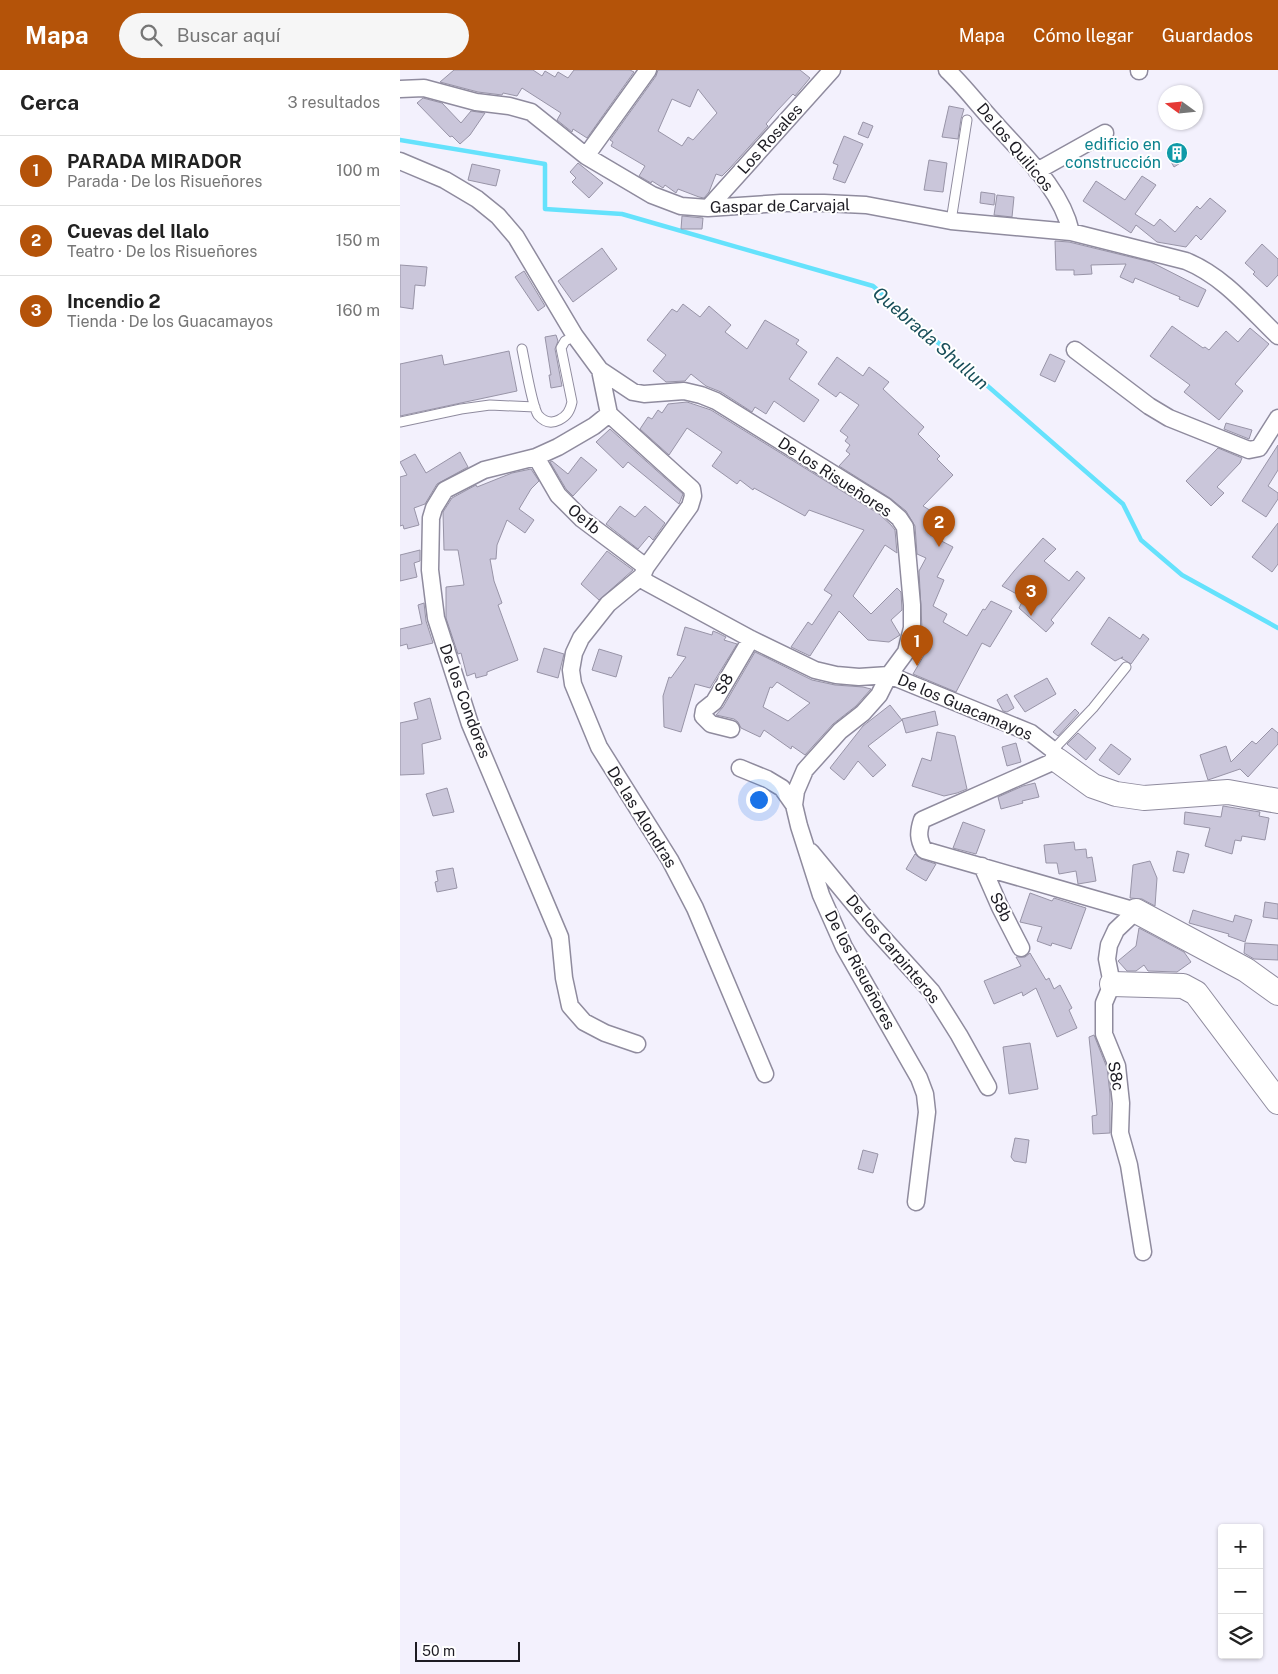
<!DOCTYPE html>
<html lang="es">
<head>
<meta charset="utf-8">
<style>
	:root { --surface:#fff; --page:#f6f6f6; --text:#222; --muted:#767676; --line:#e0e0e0; --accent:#b45309 }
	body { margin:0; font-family:"Public Sans",sans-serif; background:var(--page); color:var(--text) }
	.controls { position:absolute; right:15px; bottom:15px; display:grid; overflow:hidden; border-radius:5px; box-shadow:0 1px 4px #0004 }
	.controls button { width:45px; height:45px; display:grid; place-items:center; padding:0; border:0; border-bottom:1px solid var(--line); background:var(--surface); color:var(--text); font:25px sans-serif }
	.compass { position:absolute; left:758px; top:15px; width:45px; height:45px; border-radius:50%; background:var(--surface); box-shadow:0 1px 4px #0004; rotate:285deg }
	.scale { position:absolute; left:15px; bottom:12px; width:105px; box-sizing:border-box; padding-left:5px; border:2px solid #1c1b22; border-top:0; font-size:14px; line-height:18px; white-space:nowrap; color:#1c1b22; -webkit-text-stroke:4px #fff; paint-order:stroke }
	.you { position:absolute; left:358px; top:729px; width:18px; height:18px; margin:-12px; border:4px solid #fff; border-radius:50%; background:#1a73e8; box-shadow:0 0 0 8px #1a73e833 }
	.badge { display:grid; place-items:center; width:32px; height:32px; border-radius:50%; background:var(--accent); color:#fff; font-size:16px; font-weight:700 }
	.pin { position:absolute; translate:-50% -41px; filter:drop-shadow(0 1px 2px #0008) }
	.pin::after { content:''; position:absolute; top:26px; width:18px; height:15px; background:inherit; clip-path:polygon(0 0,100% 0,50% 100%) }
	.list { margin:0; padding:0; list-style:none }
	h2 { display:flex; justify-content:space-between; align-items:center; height:65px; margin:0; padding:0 20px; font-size:21px }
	h2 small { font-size:16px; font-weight:400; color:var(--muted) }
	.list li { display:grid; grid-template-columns:32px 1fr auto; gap:15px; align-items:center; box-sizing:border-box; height:70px; padding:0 20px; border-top:1px solid var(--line) }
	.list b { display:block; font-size:19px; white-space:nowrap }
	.list p { margin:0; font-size:16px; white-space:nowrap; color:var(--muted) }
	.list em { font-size:16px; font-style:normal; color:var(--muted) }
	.icon { flex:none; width:28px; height:28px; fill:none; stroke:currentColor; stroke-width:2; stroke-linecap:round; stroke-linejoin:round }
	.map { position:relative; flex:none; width:878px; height:1604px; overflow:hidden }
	header { display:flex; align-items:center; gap:30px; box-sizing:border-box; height:70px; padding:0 25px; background:var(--accent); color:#fff }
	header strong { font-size:24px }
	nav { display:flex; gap:28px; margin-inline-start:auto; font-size:18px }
	.search { width:350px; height:45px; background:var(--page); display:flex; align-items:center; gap:12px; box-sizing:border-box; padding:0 18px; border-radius:28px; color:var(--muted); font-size:19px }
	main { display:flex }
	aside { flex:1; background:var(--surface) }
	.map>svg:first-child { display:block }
</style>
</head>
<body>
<header>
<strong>Mapa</strong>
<div class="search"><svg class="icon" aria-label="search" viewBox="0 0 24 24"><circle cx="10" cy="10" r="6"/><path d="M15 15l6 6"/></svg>Buscar aquí</div>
<nav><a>Mapa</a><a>Cómo llegar</a><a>Guardados</a></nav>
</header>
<main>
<aside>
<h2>Cerca<small>3 resultados</small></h2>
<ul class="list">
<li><span class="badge">1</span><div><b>PARADA MIRADOR</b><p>Parada · De los Risueñores</p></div><em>100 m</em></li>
<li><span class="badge">2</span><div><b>Cuevas del Ilalo</b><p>Teatro · De los Risueñores</p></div><em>150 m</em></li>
<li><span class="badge">3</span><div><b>Incendio 2</b><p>Tienda · De los Guacamayos</p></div><em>160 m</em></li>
</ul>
</aside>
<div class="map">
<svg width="878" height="1604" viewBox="0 0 878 1604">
	<rect width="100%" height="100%" fill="#f3f1fd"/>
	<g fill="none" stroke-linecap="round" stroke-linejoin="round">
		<!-- stream -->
		<path stroke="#65e2fc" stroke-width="4.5" d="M0 70 145 94V139L222 144 473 216 723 434 741 470 782 505 878 558"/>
	</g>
	<!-- building -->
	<path fill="#cac6da" stroke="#9894a7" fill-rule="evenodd" d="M54 0H133L142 6 145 1 155 7 158 2 168 8 174 0H230L234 2 187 68 173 59 172 62 157 50 161 43 122 18 117 26 103 23 102 25 78 22 40 12Z
		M258 0H400L410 8 395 26 393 24 377 41 366 54 368 56 330 98 322 106 316 104 309 122 304 128 299 127 278 119 276 123 265 115 263 118 252 111 251 113 239 106 245 96 211 76 213 72 210 70 256 6ZM298 19 317 43 293 70 288 67 282 76 258 61 272 29 290 37Z
		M23 28 42 33 61 53 71 41 85 43 70 65 60 74 52 66 50 67 17 33Z
		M549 36 564 39 561 49 558 69 542 67Z
		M463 52 473 56 468 68 458 64Z
		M444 66 463 74 445 113 433 109 438 95 433 93Z
		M779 79 785 90 774 97 768 86Z
		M529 90 547 93 543 122 524 120Z
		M178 93 203 113 189 128 172 112 176 108 170 102Z
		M72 94 100 100 96 116 68 110Z
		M742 106 756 115 735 144 754 156 760 149 775 162 797 136 800 139 810 128 826 141 801 170 796 165 786 177 757 172 736 155 731 163 683 131 696 111 725 130Z
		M581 122 595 124 594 135 580 133Z
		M597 125 614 127 612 147 594 145Z
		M282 146 303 148 302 159H281Z
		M655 171 669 172 751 192 806 220 798 237 779 229 780 227 735 208 733 213 720 207 726 194 691 195 692 204 674 205V200H656Z
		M862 174 878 189V205L867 217 853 204 855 202 845 193Z
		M202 178 217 199 173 232 158 211Z
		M0 195 27 197 25 216 15 215 13 239 0 237Z
		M124 201 145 236 138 241 115 207Z
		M283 234 300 247 309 236 331 255 325 262 347 279 365 250 399 270 396 274 407 282 389 309 419 330 404 352 374 331 366 344 355 337 352 342 321 322 306 316 291 304 285 311 266 312 253 301 266 285 247 270 272 239 277 242Z
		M772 256 803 278 805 277 809 280 826 261 838 272 850 258 869 274 835 314 843 321 819 350 784 322 790 315 750 286Z
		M156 265 158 271 155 279 162 316 151 318 149 305H151L145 267Z
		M109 281 117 321 0 346V294L42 285 44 295Z
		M650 284 665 291 655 312 640 305Z
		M437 287 463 306 469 297 489 312 483 319 524 357 518 364 540 386 537 389 553 405 523 436 541 447 530 465 553 477 537 507 544 510 533 536 547 544 543 552 567 566 583 539 585 540 591 531 612 541 590 577 582 573 556 622 513 604 530 575 518 574 522 558 519 501 526 488 517 484 515 456 506 441 490 428 439 396 450 384 446 381 450 375 445 371 448 367 440 361 459 335 440 322 436 327 418 314Z
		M287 332 311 340 479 444 491 455 495 460 497 483 485 475 453 526 471 544 497 518 501 522 502 540 491 550 500 565 489 572 468 570 439 541 410 586 391 577 408 552 412 555 432 525 424 520 464 460 409 440 405 446 354 418 353 420 340 410 337 414 312 396 322 382 287 358 269 385 240 359 248 347 252 349 258 340 262 343 268 334Z
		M826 353 852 360 849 369 824 359Z
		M210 359 283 424 279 434 228 392 223 398 196 372Z
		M878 375V400L868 416 878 423V429L866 447 842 431Z
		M818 378 842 388 840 393 817 417 824 423 811 436 786 411Z
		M60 382 68 397 37 414 25 434 14 438 19 455 4 459 3 455 0 456V407L7 405 0 392 15 384 26 403Z
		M181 387 197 400 173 426 166 419 150 392 152 391 168 404Z
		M131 399 139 411 131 419 119 439 134 450 125 463 107 450 97 475 96 489H90L94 511 102 533 98 535 118 590 87 602V605L76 608 75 603 67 606 61 583 58 584 46 548V517L64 515 58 480H44L43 442 52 428 76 415 77 417 112 403Z
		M220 436 235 447 245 436 265 453 253 470 249 466 238 479 206 454Z
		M878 453V494L872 502 852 487Z
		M643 468 656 479 644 491 669 511 677 501 685 508 651 550 654 553 646 562 619 538 624 528 602 516 614 501Z
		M20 480V491L14 493 17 507 0 511V485Z
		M207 481 233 500 199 530 181 514Z
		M24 533 26 551 33 573 8 579 7 574 0 576V559L22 554 18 535Z
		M709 547 740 569 743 564 749 569 731 594 721 588 723 587 715 591 691 574Z
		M285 557 312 565 313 561 318 563 326 567 324 570 337 574 310 618 295 614 281 662 264 657 263 626 269 607 271 608 286 587 277 585Z
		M144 578 164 584 158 608 137 602Z
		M199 579 222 586 216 607 192 600Z
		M355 582 412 610 435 615 463 617 471 619 456 636 433 654 405 685 392 676 391 679 364 660 360 667 341 658 338 652 334 649 316 645 323 637ZM377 612 410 633 388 651 363 637 370 617 372 618Z
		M647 608 656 624 625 642 614 626Z
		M607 624 614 638 607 642 603 641 597 630Z
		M30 628 41 669 22 674 24 704 0 705V653L18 649 14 633Z
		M490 635 502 650 468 676 486 695 473 707 458 691 444 710 430 698 463 656Z
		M675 639 679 643 658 666 653 662Z
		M535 641 538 655 506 663 502 649Z
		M872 658 878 663V674L848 707 840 699 808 710 800 685 826 676 831 692 852 671 856 674Z
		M537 662 555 666 567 719 557 723 544 726 512 716 522 688 531 691Z
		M678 663 696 678 686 690 667 674Z
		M616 673 621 692 607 696 602 677Z
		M711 674 731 689 719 705 699 690Z
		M635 713 639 727 622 731 623 733 601 739 598 727 623 716Z
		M47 718 54 742 33 746 26 724Z
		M823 736 860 742 859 746 869 748 865 770 842 766 841 771 835 770 832 784 805 776 810 758 784 754 785 742 821 747Z
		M563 752 585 760 576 784 553 778Z
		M674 772 675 780 686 779 687 788 692 787 696 811 678 814 676 801 659 804 657 793H646L644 775Z
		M777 781 789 784 784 803 773 801Z
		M515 784 521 789 536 794 526 811 506 799Z
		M750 791 757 808 755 836 742 829 730 828 733 795Z
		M53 798 57 818 37 822 35 812 38 811 36 801Z
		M630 823 652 831 654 828 686 838 671 879 652 873 651 876 637 871 642 857 620 852Z
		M865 832 878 834V849L863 847Z
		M793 840 833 852 835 845 852 850 845 872 828 866 829 864 789 853Z
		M739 858 784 882 791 892 777 902 748 901 744 895 736 901H727L718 891 736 876Z
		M845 873 878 875V890L854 889 844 883Z
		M630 883 646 910 649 908 654 919 660 915 672 938 669 940 677 958 657 967 636 918 623 926 622 922 594 934 584 911 621 896 616 887H625Z
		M694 965 707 998 710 1024V1063L693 1064 692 1046 697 1045 689 967Z
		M630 973 638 1019 609 1024 603 977Z
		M615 1068 629 1070 626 1093 614 1091 611 1087Z
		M463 1080 478 1084 473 1103 458 1099Z"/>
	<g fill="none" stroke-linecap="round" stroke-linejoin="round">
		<!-- lane casing -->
		<g stroke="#8f8b9e" stroke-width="11">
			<path id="lane" d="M551 151 567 50
				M122 279C125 293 132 336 138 345 144 352 151 354 159 350 167 346 170 341 172 332L161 278 165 271 175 266
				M0 352 61 339 90 335 135 337
				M653 680 693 638 726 597"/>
		</g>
		<!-- street casing -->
		<g stroke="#8f8b9e" stroke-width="19">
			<path id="street" d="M547 0C564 16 578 35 594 52 623 85 661 118 671 162
				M739 0V1
				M0 19 24 18 76 32 109 36 131 42 186 86 252 125 281 136 308 138 381 133H424L466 135 551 151 671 162 786 191C823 206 849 238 878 266
				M186 86 248 0
				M0 91 45 110 77 129 98 146 116 167 175 266 200 300 233 322 244 324 284 321 301 325 316 331 485 436 499 448 505 457 512 535V558L506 582 489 605 479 625 463 643 440 661 405 700 396 721 394 735 399 756 421 825 444 877 519 1008 525 1024 527 1042 516 1132
				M637 101 705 63
				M308 138 432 0
				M675 280 749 336 769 348 849 380 859 378 878 348
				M200 300 209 344 292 419 293 426 290 436 246 497 242 506 246 512 351 569 415 600 436 605 459 607 489 605 631 663 653 680 657 690 522 750C518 762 518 769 524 780L736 841
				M209 344 194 356 158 377 136 387 84 400 45 420 34 438 31 448 30 500 36 548 70 654 160 867 164 908 170 936 184 952 205 963 237 974
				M136 387 158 425 182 449 246 497
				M242 506 208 534 181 568 174 583 171 600 173 614 199 677 270 790 295 838 365 1004
				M331 659 311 654 303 646 304 640 314 632 351 569
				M340 698 367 709 382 718 394 735
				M411 782 473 857 532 922 559 965 588 1017
				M582 796 600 837 621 878
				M736 841 716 860 709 875 707 889 712 914 704 933V964L717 996 721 1033 720 1063 729 1095 743 1182"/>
		</g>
		<!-- secondary casing -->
		<g stroke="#8f8b9e" stroke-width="26">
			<path id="secondary" d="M657 690 693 716 716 724 744 728 828 722 878 731
				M736 841 846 900 878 923
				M712 914 783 916 796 923 878 1032"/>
		</g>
		<!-- lane -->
		<use href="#lane" stroke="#fff" stroke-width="9"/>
		<!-- street -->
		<use href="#street" stroke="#fff" stroke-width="16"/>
		<!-- secondary -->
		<use href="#secondary" stroke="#fff" stroke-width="24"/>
	</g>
	<!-- icons -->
	<defs>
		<g id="building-disc" transform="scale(1.125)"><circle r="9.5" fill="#0f9aa8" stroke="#fff"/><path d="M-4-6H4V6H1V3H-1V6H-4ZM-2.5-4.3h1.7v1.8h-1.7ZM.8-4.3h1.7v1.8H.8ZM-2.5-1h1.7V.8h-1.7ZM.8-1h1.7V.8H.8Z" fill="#fff"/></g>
	</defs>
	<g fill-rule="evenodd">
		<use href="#building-disc" x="777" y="83"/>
	</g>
	<g text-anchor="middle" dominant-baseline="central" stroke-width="4" stroke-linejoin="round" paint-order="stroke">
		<!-- street labels -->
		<g font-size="16" fill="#1c1b22" stroke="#fff">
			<text transform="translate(370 69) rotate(-48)">Los Rosales</text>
			<text transform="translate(615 77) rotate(50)">De los Quilicos</text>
			<text transform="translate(380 136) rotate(-1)">Gaspar de Carvajal</text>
			<text transform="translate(435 407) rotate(33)">De los Risueñores</text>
			<text transform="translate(184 449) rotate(40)">Oe1b</text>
			<text transform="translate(324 614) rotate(-60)">S8</text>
			<text transform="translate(65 631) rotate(70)">De los Condores</text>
			<text transform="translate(565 637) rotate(23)">De los Guacamayos</text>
			<text transform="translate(242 747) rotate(58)">De las Alondras</text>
			<text transform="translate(601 837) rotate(64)">S8b</text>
			<text transform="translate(493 879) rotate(50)">De los Carpinteros</text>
			<text transform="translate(460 900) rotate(62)">De los Risueñores</text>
			<text transform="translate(716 1006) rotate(79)">S8c</text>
		</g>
		<!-- culture labels -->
		<g font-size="16" fill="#0d838f" stroke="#fff" text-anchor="end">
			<text x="761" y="74">edificio en<tspan x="761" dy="18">construcción</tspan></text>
		</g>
		<!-- water labels -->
		<g font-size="18" font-style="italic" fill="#194f5a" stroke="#fff">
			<text transform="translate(531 268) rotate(41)">Quebrada Shullun</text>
		</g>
	</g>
</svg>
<div class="controls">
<button>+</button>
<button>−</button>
<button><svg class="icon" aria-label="layers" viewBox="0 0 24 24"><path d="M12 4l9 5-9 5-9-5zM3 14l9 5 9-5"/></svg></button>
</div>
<svg class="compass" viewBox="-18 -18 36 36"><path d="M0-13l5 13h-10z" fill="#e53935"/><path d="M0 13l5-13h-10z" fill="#767676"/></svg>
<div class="scale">50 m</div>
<div class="you"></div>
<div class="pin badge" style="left:517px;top:596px">1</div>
<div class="pin badge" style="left:539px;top:477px">2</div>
<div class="pin badge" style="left:631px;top:546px">3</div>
</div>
</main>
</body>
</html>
